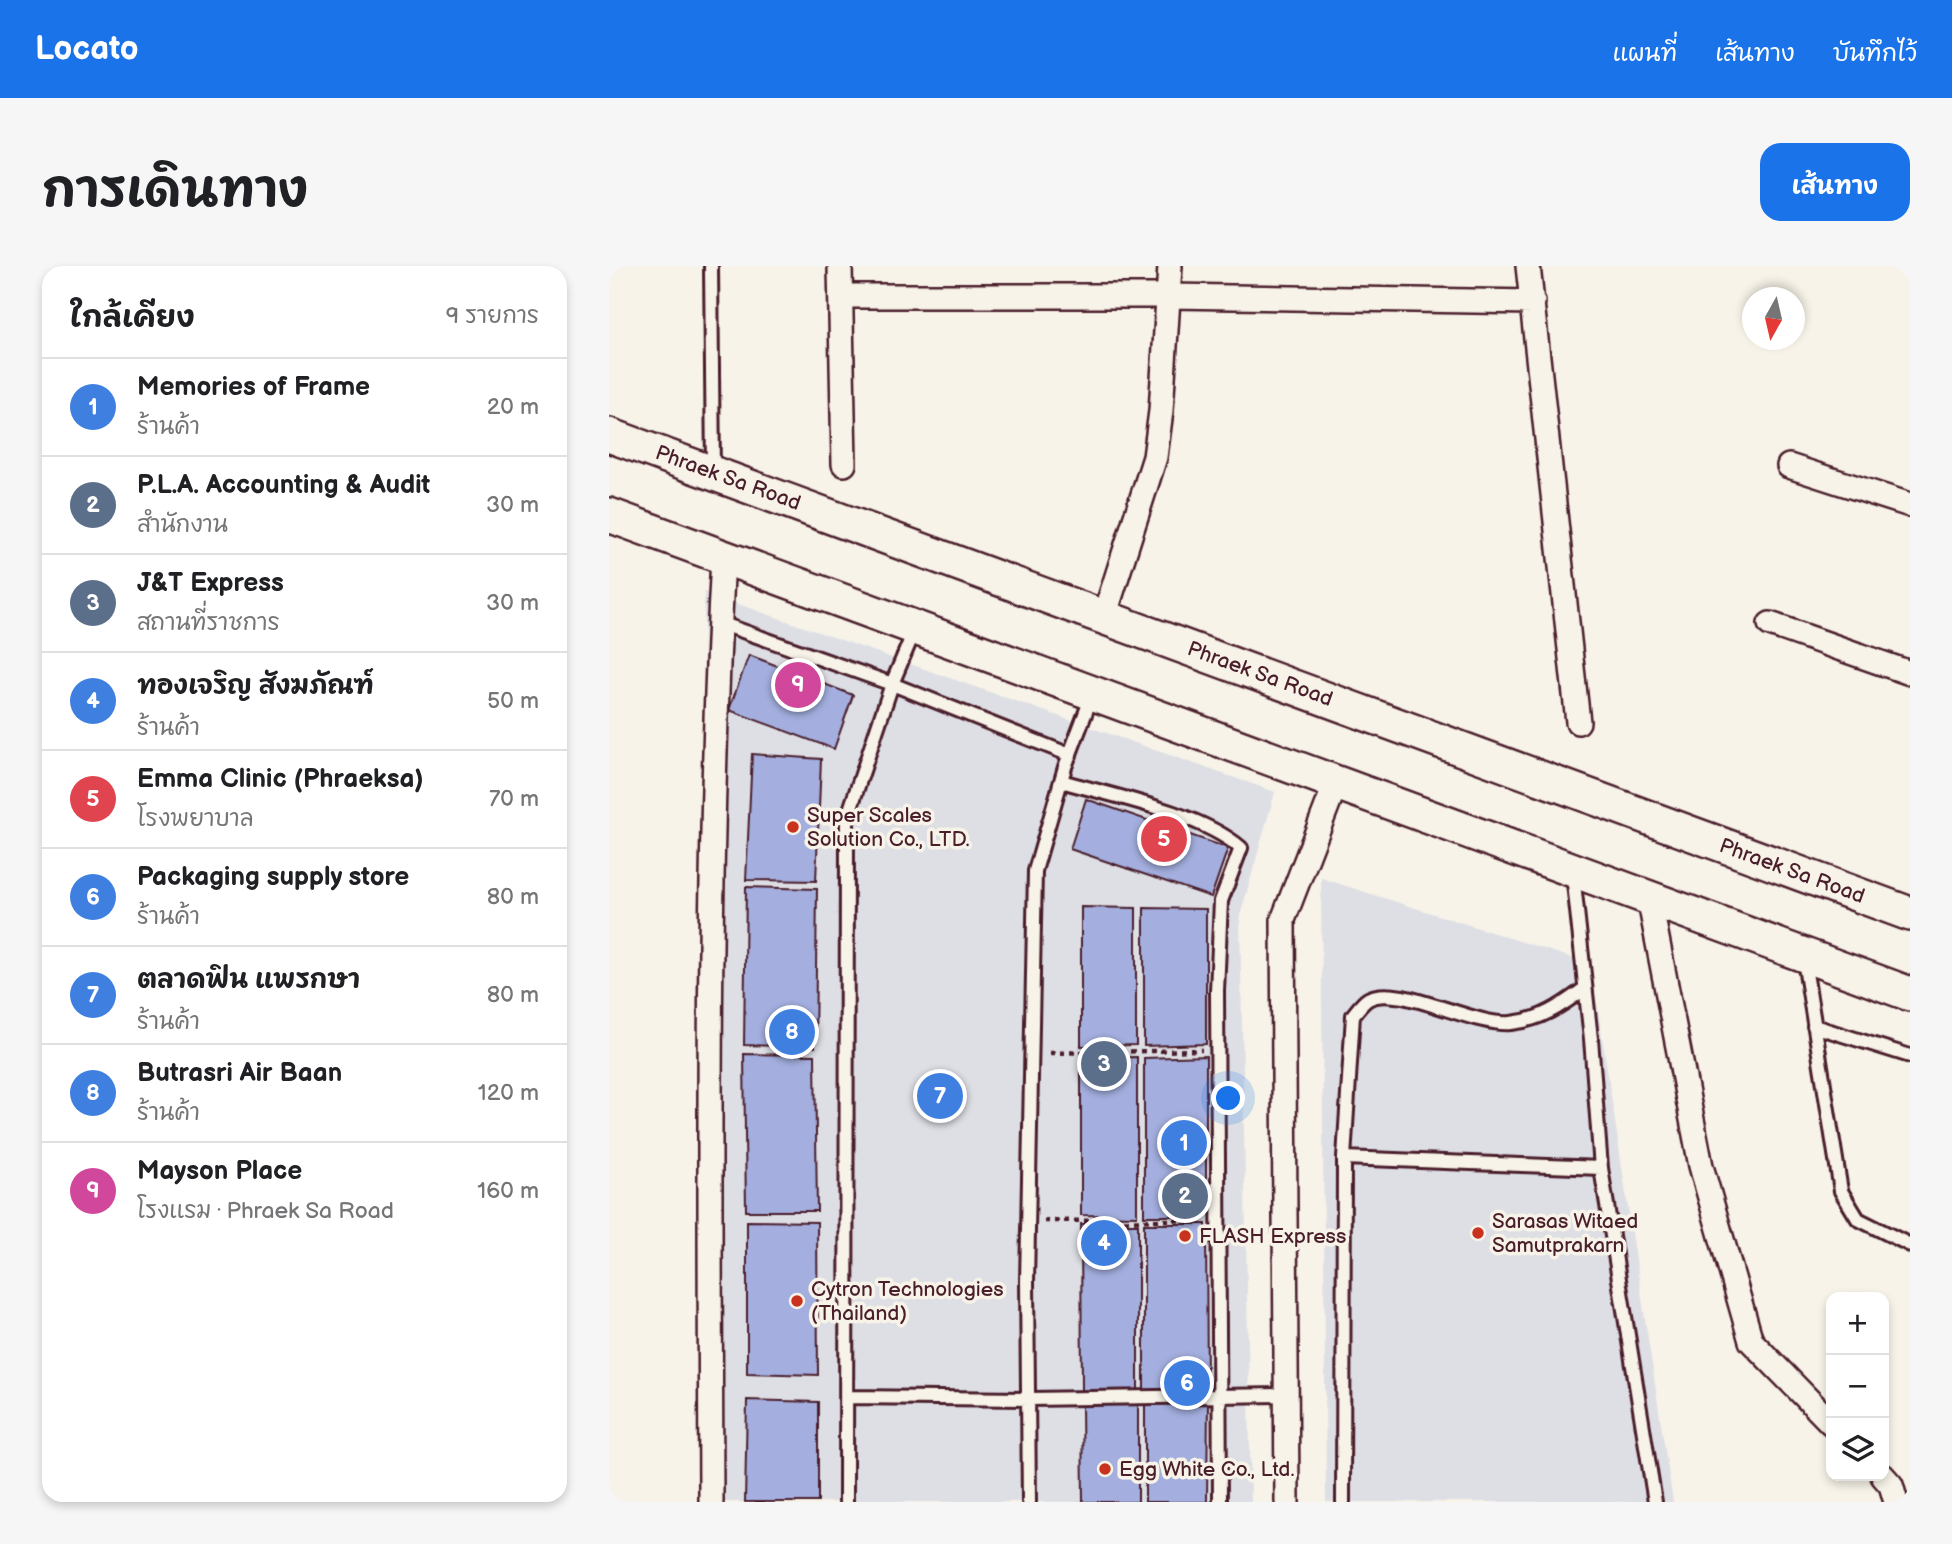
<!DOCTYPE html>
<html lang="th">
<head>
<meta charset="utf-8">
<style>
	:root { --surface:#fff; --page:#f6f6f6; --text:#202124; --muted:#757577; --line:#e0e0e0; --accent:#1a73e8 }
	body { margin:0; font-family:"Balsamiq Sans","Playpen Sans Thai",sans-serif; background:var(--page); color:var(--text) }
	.controls { position:absolute; right:21px; bottom:21px; display:grid; overflow:hidden; border-radius:14px; box-shadow:0 4px 10px #0003 }
	.controls button { width:63px; height:63px; display:grid; place-items:center; padding:0; border:0; border-bottom:2px solid var(--line); background:var(--surface); color:var(--text); font:35px sans-serif }
	.compass { position:absolute; left:1133px; top:21px; width:63px; height:63px; border-radius:50%; background:var(--surface); box-shadow:0 4px 10px #0003; rotate:188deg }
	.you { position:absolute; left:620px; top:833px; width:24px; height:24px; margin:-18px; border:5px solid #fff; border-radius:50%; background:#1a73e8; box-shadow:0 0 0 10px #1a73e833 }
	.badge { display:grid; place-items:center; width:46px; height:46px; border-radius:50%; background:var(--accent); color:#fff; font-size:23px; font-weight:700 }
	.pin { position:absolute; translate:-50% -50%; border:4px solid #fff; box-shadow:0 2px 7px #0006 }
	.list { margin:0; padding:0; list-style:none }
	h2 { display:flex; justify-content:space-between; align-items:center; height:91px; margin:0; padding:0 28px; font-size:30px }
	h2 small { font-size:23px; font-weight:400; color:var(--muted) }
	.list li { display:grid; grid-template-columns:46px 1fr auto; gap:21px; align-items:center; box-sizing:border-box; height:98px; padding:0 28px; border-top:2px solid var(--line) }
	.list b { display:block; font-size:26px; white-space:nowrap }
	.list p { margin:0; font-size:23px; white-space:nowrap; color:var(--muted) }
	.list em { font-size:23px; font-style:normal; color:var(--muted) }
	.icon { flex:none; width:38px; height:38px; fill:none; stroke:currentColor; stroke-width:2; stroke-linecap:round; stroke-linejoin:round }
	.map { position:relative; flex:none; width:1301px; height:1236px; overflow:hidden; border-radius:21px }
	header { display:flex; align-items:center; gap:42px; box-sizing:border-box; height:98px; padding:0 35px; background:var(--accent); color:#fff }
	header strong { font-size:33px }
	nav { display:flex; gap:38px; margin-inline-start:auto; font-size:24px }
	.intro { display:flex; align-items:center; justify-content:space-between; box-sizing:border-box; height:168px; padding:0 42px }
	h1 { margin:0; font-size:49px }
	.button { padding:18px 32px; border-radius:21px; background:var(--accent); color:#fff; font-size:24px; font-weight:700 }
	main { display:flex; gap:42px; padding:0 42px }
	aside { flex:1; background:var(--surface); border-radius:21px; box-shadow:0 4px 10px #0003 }
	.map>svg:first-child { display:block }
</style>
</head>
<body>
<header>
<strong>Locato</strong>
<nav><a>แผนที่</a><a>เส้นทาง</a><a>บันทึกไว้</a></nav>
</header>
<div class="intro"><h1>การเดินทาง</h1><a class="button">เส้นทาง</a></div>
<main>
<aside>
<h2>ใกล้เคียง<small>9 รายการ</small></h2>
<ul class="list">
<li><span class="badge" style="background:#3f7fe0">1</span><div><b>Memories of Frame</b><p>ร้านค้า</p></div><em>20 m</em></li>
<li><span class="badge" style="background:#5c6f8a">2</span><div><b>P.L.A. Accounting &amp; Audit</b><p>สำนักงาน</p></div><em>30 m</em></li>
<li><span class="badge" style="background:#5c6f8a">3</span><div><b>J&amp;T Express</b><p>สถานที่ราชการ</p></div><em>30 m</em></li>
<li><span class="badge" style="background:#3f7fe0">4</span><div><b>ทองเจริญ สังฆภัณฑ์</b><p>ร้านค้า</p></div><em>50 m</em></li>
<li><span class="badge" style="background:#e0444e">5</span><div><b>Emma Clinic (Phraeksa)</b><p>โรงพยาบาล</p></div><em>70 m</em></li>
<li><span class="badge" style="background:#3f7fe0">6</span><div><b>Packaging supply store</b><p>ร้านค้า</p></div><em>80 m</em></li>
<li><span class="badge" style="background:#3f7fe0">7</span><div><b>ตลาดฟิน แพรกษา</b><p>ร้านค้า</p></div><em>80 m</em></li>
<li><span class="badge" style="background:#3f7fe0">8</span><div><b>Butrasri Air Baan</b><p>ร้านค้า</p></div><em>120 m</em></li>
<li><span class="badge" style="background:#d1479c">9</span><div><b>Mayson Place</b><p>โรงแรม · Phraek Sa Road</p></div><em>160 m</em></li>
</ul>
</aside>
<div class="map">
<svg width="1301" height="1236" viewBox="0 0 1301 1236">
	<rect width="100%" height="100%" fill="#f7f3e8"/>
	<filter id="ink" filterUnits="userSpaceOnUse"><feTurbulence type="fractalNoise" baseFrequency=".0143" numOctaves="2"/><feDisplacementMap in="SourceGraphic" scale="14" xChannelSelector="R" yChannelSelector="G"/><feConvolveMatrix kernelMatrix="1 2 1 2 8 2 1 2 1" color-interpolation-filters="sRGB"/></filter>
	<g filter="url(#ink)">
		<!-- built -->
		<path fill="#dedfe5" d="M95 326 666 526 631 650 642 1236H90Z
			M712 612 982 698 1064 1236H717Z"/>
		<!-- building -->
		<path fill="#a4afdf" stroke="#4a1f2b" stroke-width="2" d="M140 389 244 429 225 483 120 444Z
			M143 488 212 493 207 615 137 614Z
			M477 533 619 582 602 631 461 583Z
			M137 621 208 623 206 781 135 779Z
			M472 641 527 642V779L472 780Z
			M535 642 597 643V778L535 780Z
			M135 788 206 789 208 945H137Z
			M597 790V950H535V792Z
			M528 791V950L472 949V792Z
			M138 955 208 956 209 1109 138 1107Z
			M472 958H529V1126H473Z
			M535 958H597L598 1124 535 1126Z
			M138 1134 209 1136V1236H136Z
			M599 1135 598 1236H536V1136Z
			M529 1137V1236H474L473 1138Z"/>
		<g fill="none" stroke-linecap="round" stroke-linejoin="round">
			<!-- service casing -->
			<g stroke="#4a1f2b" stroke-width="18">
				<path id="service" d="M102 0 104 206
					M111 357 283 418 461 489
					M452 515C505 530 591 547 632 582L612 635 608 725 611 1236
					M964 608 982 773 992 902 1046 1236
					M1195 694 1232 925 1249 953 1301 979
					M1205 760 1301 790
					M735 892 744 749C748 744 754 736 759 733 788 716 865 761 902 757 932 754 952 740 975 723
					M240 1131 421 1133 678 1129
					M237 1236 238 553 283 418 306 363
					M420 1236 418 1016 426 605 456 501 484 427
					M734 1236 735 892 992 902"/>
			</g>
			<!-- minor casing -->
			<g stroke="#4a1f2b" stroke-width="28">
				<path id="minor" d="M231 0 235 198
					M919 0 969 456
					M232 30H561L924 36
					M1180 200 1301 239
					M495 351 546 191 552 145 561 0
					M1161 358 1301 407
					M1040 631 1092 900 1142 1075 1222 1157
					M1274 1210 1282 1219 1287 1236
					M102 1236C101 921 97 606 114 291
					M678 1236 674 654 727 517"/>
			</g>
			<!-- secondary casing -->
			<g stroke="#4a1f2b" stroke-width="38">
				<path id="secondary" d="M0 169 1301 648
					M0 249 1301 728"/>
			</g>
			<!-- path -->
			<path stroke="#4a1f2b" stroke-width="4.5" stroke-dasharray="5 5" stroke-linecap="butt" d="M441 787 593 784
				M435 955 594 954"/>
			<!-- service -->
			<use href="#service" stroke="#f7f3e8" stroke-width="12"/>
			<!-- minor -->
			<use href="#minor" stroke="#f7f3e8" stroke-width="23"/>
			<!-- secondary -->
			<use href="#secondary" stroke="#f7f3e8" stroke-width="33"/>
		</g>
	</g>
	<!-- markers -->
	<g fill="#c8321e" stroke="#f7f3e8" stroke-width="2.5">
		<circle cx="184" cy="561" r="7"/>
		<circle cx="869" cy="967" r="7"/>
		<circle cx="576" cy="970" r="7"/>
		<circle cx="188" cy="1035" r="7"/>
		<circle cx="496" cy="1203" r="7"/>
	</g>
	<g text-anchor="middle" dominant-baseline="central" stroke-width="7" stroke-linejoin="round" paint-order="stroke">
		<!-- street labels -->
		<g font-size="21" fill="#4a1f2b" stroke="#f7f3e8">
			<text transform="translate(119 212) rotate(20)">Phraek Sa Road</text>
			<text transform="translate(651 408) rotate(20)">Phraek Sa Road</text>
			<text transform="translate(1183 605) rotate(20)">Phraek Sa Road</text>
		</g>
		<!-- poi labels -->
		<g font-size="21" fill="#4a1f2b" stroke="#f7f3e8" text-anchor="start">
			<text x="198" y="549">Super Scales<tspan x="198" dy="24">Solution Co., LTD.</tspan></text>
			<text x="883" y="955">Sarasas Witaed<tspan x="883" dy="24">Samutprakarn</tspan></text>
			<text x="590" y="970">FLASH Express</text>
			<text x="202" y="1023">Cytron Technologies<tspan x="202" dy="24">(Thailand)</tspan></text>
			<text x="510" y="1203">Egg White Co., Ltd.</text>
		</g>
	</g>
</svg>
<div class="controls">
<button>+</button>
<button>−</button>
<button><svg class="icon" aria-label="layers" viewBox="0 0 24 24"><path d="M12 4l9 5-9 5-9-5zM3 14l9 5 9-5"/></svg></button>
</div>
<svg class="compass" viewBox="-18 -18 36 36"><path d="M0-13l5 13h-10z" fill="#e53935"/><path d="M0 13l5-13h-10z" fill="#757577"/></svg>
<div class="you"></div>
<div class="pin badge" style="left:575px;top:877px;background:#3f7fe0">1</div>
<div class="pin badge" style="left:576px;top:930px;background:#5c6f8a">2</div>
<div class="pin badge" style="left:495px;top:798px;background:#5c6f8a">3</div>
<div class="pin badge" style="left:495px;top:977px;background:#3f7fe0">4</div>
<div class="pin badge" style="left:555px;top:573px;background:#e0444e">5</div>
<div class="pin badge" style="left:578px;top:1117px;background:#3f7fe0">6</div>
<div class="pin badge" style="left:331px;top:830px;background:#3f7fe0">7</div>
<div class="pin badge" style="left:183px;top:766px;background:#3f7fe0">8</div>
<div class="pin badge" style="left:189px;top:419px;background:#d1479c">9</div>
</div>
</main>
</body>
</html>
